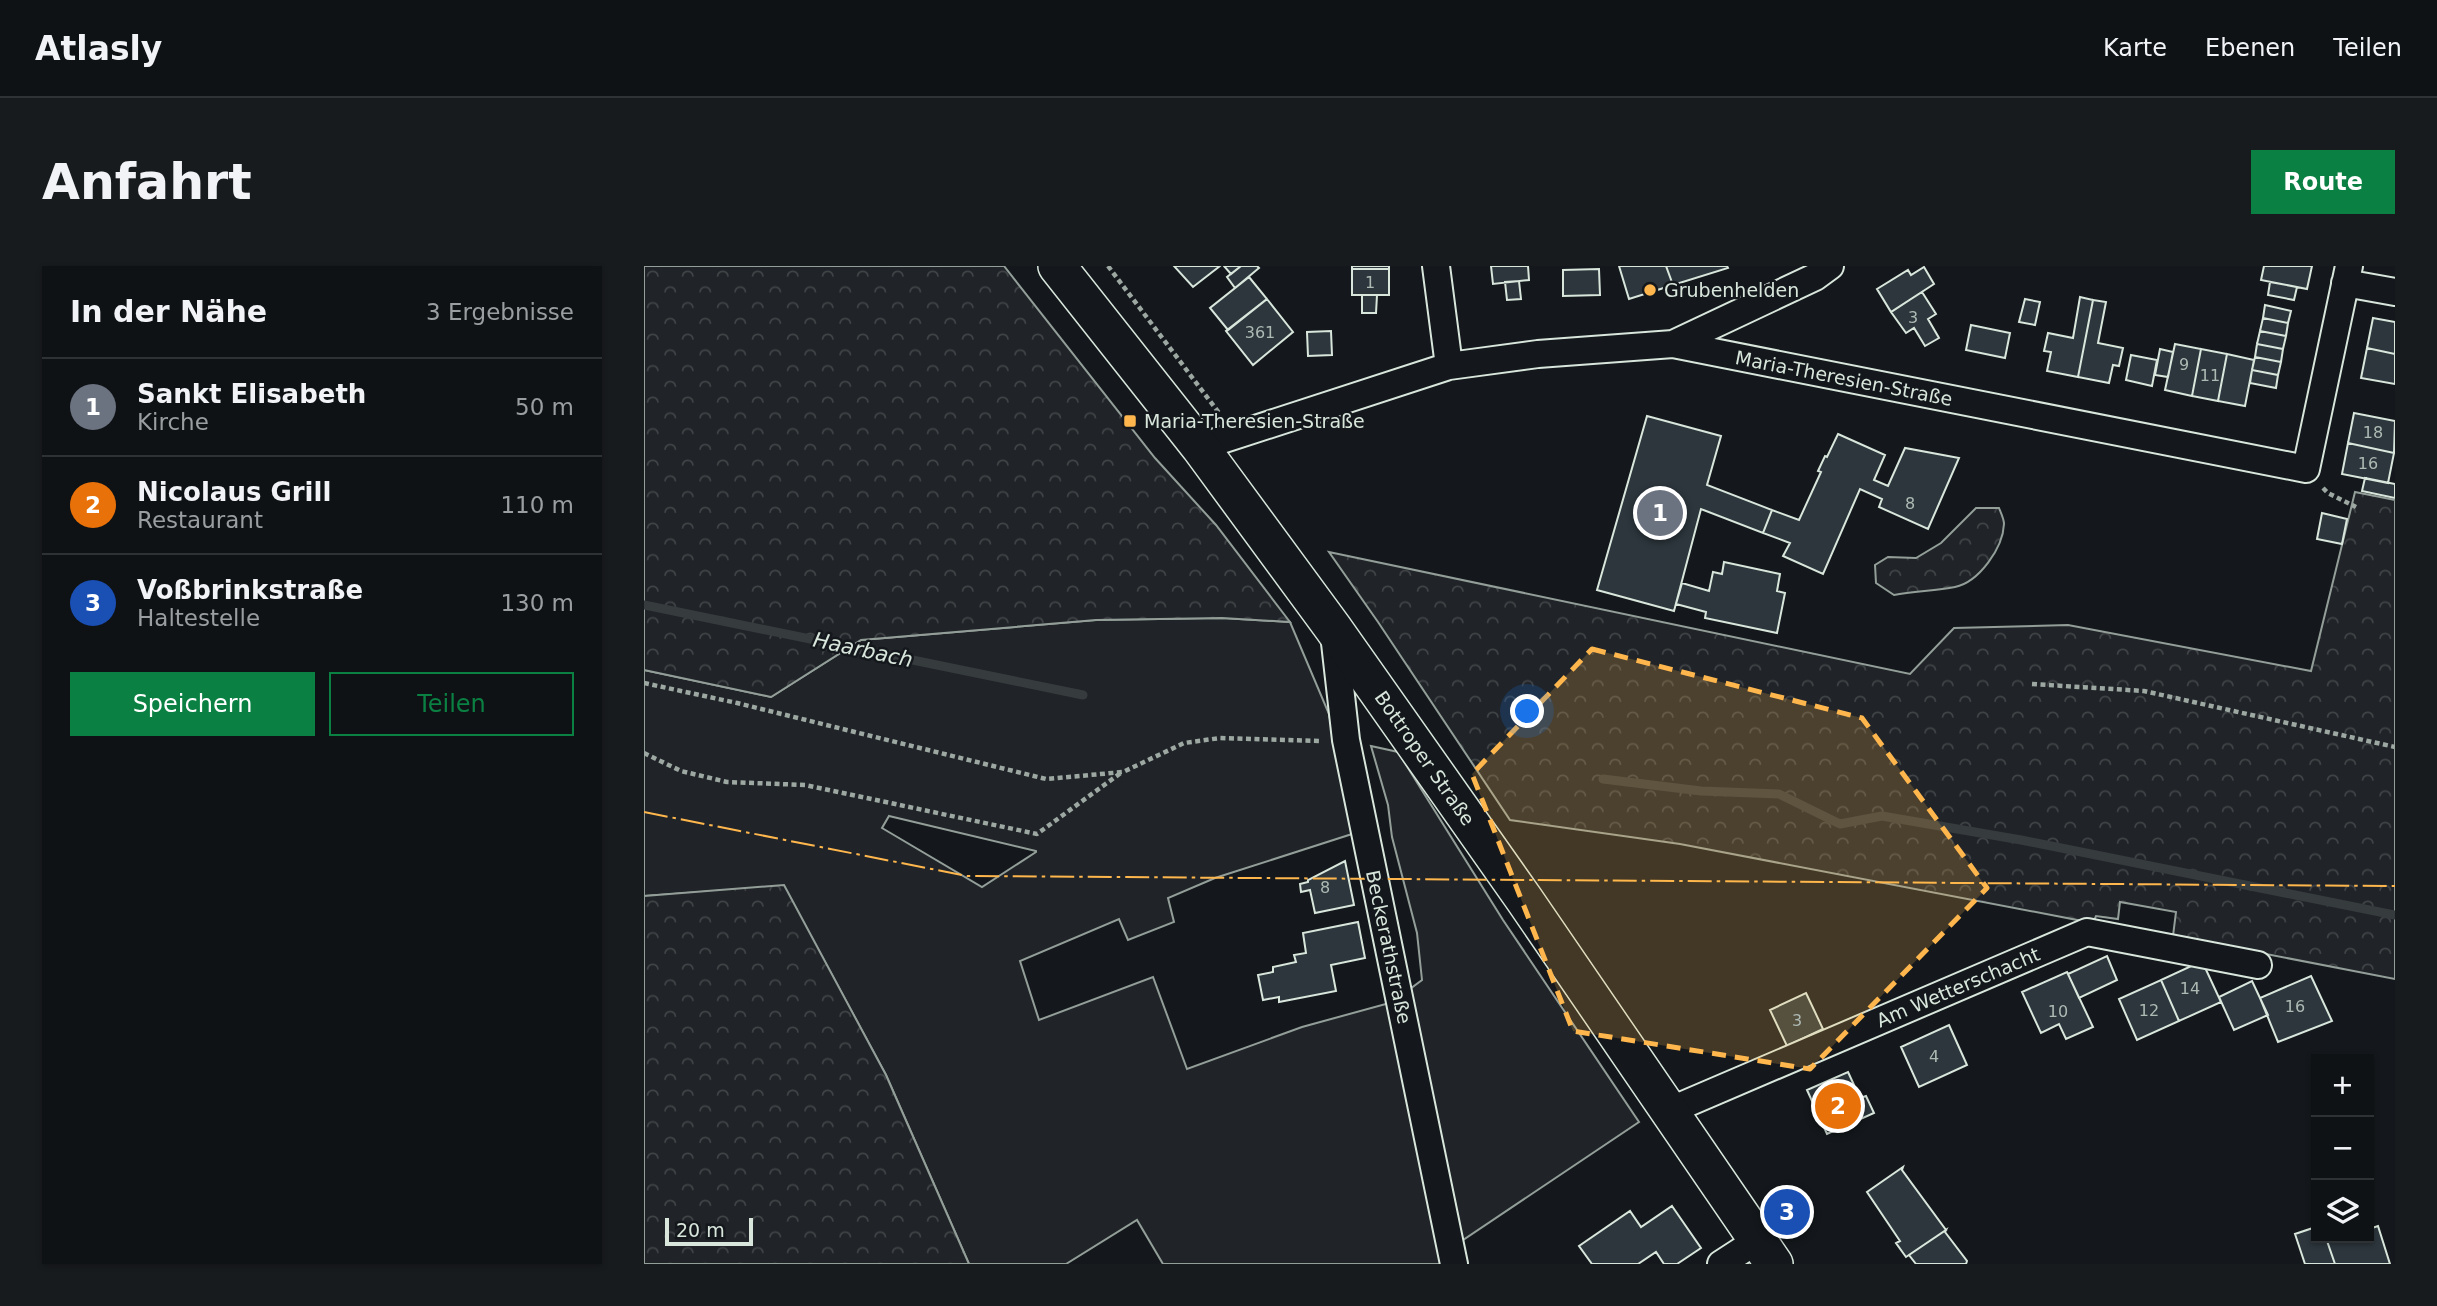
<!DOCTYPE html>
<html lang="de">
<head>
<meta charset="utf-8">
<style>
	:root { --surface:#0f1215; --page:#181b1e; --text:#f1f3f6; --muted:#9b9ea0; --line:#2f3234; --accent:#0b8043 }
	body { margin:0; font-family:"DejaVu Sans",sans-serif; background:var(--page); color:var(--text) }
	.controls { position:absolute; right:21px; bottom:21px; display:grid; overflow:hidden; border-radius:0px; box-shadow:0 2px 5px #0004 }
	.controls button { width:63px; height:63px; display:grid; place-items:center; padding:0; border:0; border-bottom:2px solid var(--line); background:var(--surface); color:var(--text); font:35px sans-serif }
	.scale { position:absolute; left:21px; bottom:18px; width:88px; box-sizing:border-box; padding-left:7px; border:4px solid #d8e6dc; border-top:0; font-size:19px; line-height:24px; white-space:nowrap; color:#d8e6dc; -webkit-text-stroke:5px #14181c; paint-order:stroke }
	.you { position:absolute; left:884px; top:446px; width:24px; height:24px; margin:-18px; border:5px solid #fff; border-radius:50%; background:#1a73e8; box-shadow:0 0 0 10px #1a73e833 }
	.badge { display:grid; place-items:center; width:46px; height:46px; border-radius:50%; background:var(--accent); color:#fff; font-size:23px; font-weight:700 }
	.pin { position:absolute; translate:-50% -50%; border:4px solid #fff; box-shadow:0 2px 7px #0006 }
	.list { margin:0; padding:0; list-style:none }
	h2 { display:flex; justify-content:space-between; align-items:center; height:91px; margin:0; padding:0 28px; font-size:30px }
	h2 small { font-size:23px; font-weight:400; color:var(--muted) }
	.list li { display:grid; grid-template-columns:46px 1fr auto; gap:21px; align-items:center; box-sizing:border-box; height:98px; padding:0 28px; border-top:2px solid var(--line) }
	.list b { display:block; font-size:26px; white-space:nowrap }
	.list p { margin:0; font-size:23px; white-space:nowrap; color:var(--muted) }
	.list em { font-size:23px; font-style:normal; color:var(--muted) }
	.actions { display:flex; gap:14px; padding:21px 28px }
	.actions a { flex:1; padding:16px 0; border:2px solid var(--accent); border-radius:0px; text-align:center; font-size:24px; color:var(--accent) }
	.actions .main { background:var(--accent); color:#fff }
	.icon { flex:none; width:38px; height:38px; fill:none; stroke:currentColor; stroke-width:2; stroke-linecap:round; stroke-linejoin:round }
	.map { position:relative; flex:none; width:1751px; height:998px; overflow:hidden; border-radius:0px }
	header { display:flex; align-items:center; gap:42px; box-sizing:border-box; height:98px; padding:0 35px; background:var(--surface); border-bottom:2px solid var(--line) }
	header strong { font-size:33px }
	nav { display:flex; gap:38px; margin-inline-start:auto; font-size:24px }
	.intro { display:flex; align-items:center; justify-content:space-between; box-sizing:border-box; height:168px; padding:0 42px }
	h1 { margin:0; font-size:49px }
	.button { padding:18px 32px; border-radius:0px; background:var(--accent); color:#fff; font-size:24px; font-weight:700 }
	main { display:flex; gap:42px; padding:0 42px }
	aside { flex:1; background:var(--surface); border-radius:0px; box-shadow:0 2px 5px #0004 }
	.map>svg:first-child { display:block }
</style>
</head>
<body>
<header>
<strong>Atlasly</strong>
<nav><a>Karte</a><a>Ebenen</a><a>Teilen</a></nav>
</header>
<div class="intro"><h1>Anfahrt</h1><a class="button">Route</a></div>
<main>
<aside>
<h2>In der Nähe<small>3 Ergebnisse</small></h2>
<ul class="list">
<li><span class="badge" style="background:#6b7280">1</span><div><b>Sankt Elisabeth</b><p>Kirche</p></div><em>50 m</em></li>
<li><span class="badge" style="background:#e8710a">2</span><div><b>Nicolaus Grill</b><p>Restaurant</p></div><em>110 m</em></li>
<li><span class="badge" style="background:#1a4fb4">3</span><div><b>Voßbrinkstraße</b><p>Haltestelle</p></div><em>130 m</em></li>
</ul>
<div class="actions"><a class="main">Speichern</a><a>Teilen</a></div>
</aside>
<div class="map">
<svg width="1751" height="998" viewBox="0 0 1751 998">
	<defs>
		<pattern id="forest-crowns" width="20" height="18" patternUnits="userSpaceOnUse" patternTransform="scale(1.75)"><rect width="20" height="18" fill="#202428"/><path d="M2 6a3 3 0 1 1 6 0M12 15a3 3 0 1 1 6 0" fill="none" stroke="#404447"/></pattern>
	</defs>
	<rect width="100%" height="100%" fill="#14181c"/>
	<!-- green -->
	<path fill="#202428" stroke="#939e99" stroke-width="2" fill-rule="evenodd" d="M578 352 646 356 685 448 708 568 571 612 524 632 530 656 484 674 475 653 376 695 395 754 509 711 543 803 658 761 749 736 798 998H519L493 954 422 998H325L242 809 140 620 0 630V404L127 431 217 374 452 354ZM245 550 392 585V586L338 621 238 562Z
		M727 480 754 486 859 654 995 856 816 976 766 723 778 714 773 667 748 571 744 539Z"/>
	<!-- forest -->
	<path fill="url(#forest-crowns)" stroke="#939e99" stroke-width="2" d="M0 0H360L511 192 572 259 646 356 578 352 452 354 217 374 127 431 0 404Z
		M1711 226 1751 234V713L1529 670 1532 646 1476 636 1474 653 1452 650 1449 657 1036 578 866 554 734 356 685 286 1266 408 1310 362 1424 359 1667 405Z
		M1332 242H1355C1357 247 1360 253 1360 258 1359 282 1335 316 1311 321 1291 325 1270 325 1250 329L1232 317 1231 299 1244 291 1272 292 1297 277Z
		M140 619 242 809 325 998H0V630Z"/>
	<g fill="none" stroke-linecap="round" stroke-linejoin="round">
		<!-- stream -->
		<path stroke="#363b3e" stroke-width="9" d="M0 339 439 429
			M959 513 1057 525 1135 528 1196 558 1238 550 1377 574 1751 649"/>
	</g>
	<!-- building -->
	<path fill="#2c363c" stroke="#d8e6dc" stroke-width="2" d="M530 0H576L549 21Z
		M580 0H597L587 8Z
		M597 0H613L615 2 591 22 583 11Z
		M708 0H745V3H708Z
		M847 0H884L885 14 849 18Z
		M975 0H1022L1029 19 985 33Z
		M1022 0H1083L1084 2 1029 19Z
		M1620 0H1668L1663 23 1617 14Z
		M1280 1 1290 18 1247 46 1233 23 1264 4 1267 9Z
		M708 3H745V29H708Z
		M955 3 956 29 919 30V4Z
		M605 11 623 33 584 64 566 42Z
		M875 15 877 33 863 34 861 16Z
		M1626 16 1653 21 1650 34 1624 29Z
		M1278 26 1292 48 1284 53 1295 72 1281 80 1270 62 1262 67 1247 46Z
		M718 29H733L732 47H718Z
		M1436 31 1449 34 1434 111 1403 105 1407 86 1400 85 1404 67 1429 72Z
		M623 33 649 66 609 99 582 65Z
		M1381 33 1396 36 1391 59 1375 56Z
		M1449 34 1462 36 1454 77 1479 82 1475 100 1469 99 1465 117 1434 111Z
		M1621 39 1647 45 1644 57 1619 52Z
		M1619 52 1644 57 1642 70 1616 65Z
		M1729 52 1751 56V88L1723 82Z
		M1327 59 1366 67 1361 92 1322 84Z
		M687 65 688 89 664 90 663 66Z
		M1616 65 1642 70 1639 83 1613 78Z
		M1531 78 1557 83 1548 130 1521 124Z
		M1613 78 1639 83 1637 96 1611 91Z
		M1723 82 1751 88V118L1717 112Z
		M1516 83 1529 86 1524 111 1511 109Z
		M1557 83 1583 88 1574 135 1548 130Z
		M1583 88 1610 94 1601 140 1574 135Z
		M1487 89 1513 94 1508 120 1482 114Z
		M1611 91 1637 96 1634 109 1608 104Z
		M1608 104 1634 109 1632 122 1606 117Z
		M1710 147 1751 155 1750 187 1704 177Z
		M1003 150 1077 170 1063 219 1128 244 1119 267 1057 243 1030 345 953 324Z
		M1194 168 1241 189 1230 214 1244 220 1261 182 1315 192 1284 263 1235 241 1238 233 1216 223 1179 308 1139 290 1146 277 1119 267 1128 244 1155 254 1177 206 1174 205 1181 190 1183 191Z
		M1704 177 1750 187 1744 217 1698 208Z
		M1721 212 1751 218V232L1718 225Z
		M1678 247 1703 253 1698 278 1673 273Z
		M1080 296 1136 308 1133 325 1141 327 1133 367 1061 352 1062 346 1032 338 1038 317 1065 325 1069 306 1078 308Z
		M701 595 710 639 671 647 666 624 657 626 656 618 664 616V614Z
		M714 656 721 692 687 699 692 725 635 736V731L619 734 614 709 629 706V701L652 696 650 689 662 687 659 667Z
		M1463 690 1473 714 1435 732 1424 708Z
		M1558 695 1577 736 1535 755 1517 714Z
		M1423 706 1449 761 1422 773 1415 758 1397 767 1378 726Z
		M1667 710 1688 755 1634 776 1616 732Z
		M1517 714 1535 755 1493 774 1475 733Z
		M1608 715 1624 749 1590 764 1575 731Z
		M1162 727 1179 763 1143 780 1126 744Z
		M1305 759 1323 799 1275 821 1257 781Z
		M1204 806 1216 832 1222 830 1230 847 1183 868 1163 824Z
		M1259 901 1258 904 1302 964 1262 991 1252 977 1256 975 1223 926Z
		M1028 940 1057 982 1033 998H1020L1012 986 994 998H948L935 980 986 945 997 961Z
		M1734 960 1746 998H1691L1682 972H1725V963Z
		M1672 961V972H1682L1691 998H1661L1651 968Z
		M1302 964 1301 966 1323 995 1322 998H1272L1265 989Z"/>
	<g fill="none" stroke-linecap="round" stroke-linejoin="round">
		<!-- street casing -->
		<g stroke="#d8e6dc" stroke-width="30">
			<path id="street" d="M792 0 805 100
				M1701 17 1751 26
				M1029 78 1171 11 1186 0
				M556 181 805 100 894 88 1029 78 1662 203 1705 0
				M690 368 702 474 810 998
				M1025 845 1443 666 1614 699
				M1077 998 1114 974"/>
		</g>
		<!-- secondary casing -->
		<g stroke="#d8e6dc" stroke-width="40">
			<path id="secondary" d="M413 0 556 181 689 362 880 633 1130 998"/>
		</g>
		<!-- path -->
		<path stroke="#9da8a2" stroke-width="4.5" stroke-dasharray="5 3.5" stroke-linecap="butt" d="M464 0 575 147
			M1679 222 1684 227 1712 241
			M0 417 93 437 402 513 479 506 540 477 576 472 677 475
			M1388 418 1500 425 1751 481
			M0 487 37 505 83 516 161 519 393 568 478 506"/>
		<!-- street -->
		<use href="#street" stroke="#14181c" stroke-width="26"/>
		<!-- secondary -->
		<use href="#secondary" stroke="#14181c" stroke-width="37"/>
		<!-- power -->
		<path stroke="#ffb74d" stroke-width="2" stroke-dasharray="24 5 3.5 5" stroke-linecap="butt" d="M0 546 323 610 1751 620"/>
	</g>
	<!-- marked area -->
	<path fill="#ffb74d" fill-opacity="0.2" stroke="#ffb74d" stroke-width="5" stroke-dasharray="14 9" stroke-linejoin="round" d="M948 383 1218 452 1343 622 1166 803 929 765 828 508Z"/>
	<!-- markers -->
	<g fill="#ffb74d" stroke="#14181c" stroke-width="2.5">
		<circle cx="1006" cy="24" r="7"/>
		<rect x="479" y="148" width="14" height="14" rx="3.5"/>
	</g>
	<g text-anchor="middle" dominant-baseline="central" stroke-width="5" stroke-linejoin="round" paint-order="stroke">
		<!-- number labels -->
		<g font-size="16" fill="#adbab4">
			<text x="726" y="16">1</text>
			<text x="1269" y="51">3</text>
			<text x="616" y="66">361</text>
			<text x="1540" y="98">9</text>
			<text x="1566" y="109">11</text>
			<text x="1729" y="166">18</text>
			<text x="1724" y="197">16</text>
			<text x="1266" y="237">8</text>
			<text x="681" y="621">8</text>
			<text x="1546" y="722">14</text>
			<text x="1651" y="740">16</text>
			<text x="1505" y="744">12</text>
			<text x="1414" y="745">10</text>
			<text x="1153" y="754">3</text>
			<text x="1290" y="790">4</text>
		</g>
		<!-- poi labels -->
		<g font-size="19" fill="#d8e6dc" stroke="#14181c" text-anchor="start">
			<text x="1020" y="24">Grubenhelden</text>
			<text x="500" y="155">Maria-Theresien-Straße</text>
		</g>
		<!-- street labels -->
		<g font-size="19" fill="#d8e6dc" stroke="#14181c">
			<text transform="translate(1200 112) rotate(11)">Maria-Theresien-Straße</text>
			<text transform="translate(781 492) rotate(55)">Bottroper Straße</text>
			<text transform="translate(745 681) rotate(78)">Beckerathstraße</text>
			<text transform="translate(1314 721) rotate(-23)">Am Wetterschacht</text>
		</g>
		<!-- water labels -->
		<g font-size="21" font-style="italic" fill="#d8e6dc" stroke="#14181c">
			<text transform="translate(219 384) rotate(12)">Haarbach</text>
		</g>
	</g>
</svg>
<div class="controls">
<button>+</button>
<button>−</button>
<button><svg class="icon" aria-label="layers" viewBox="0 0 24 24"><path d="M12 4l9 5-9 5-9-5zM3 14l9 5 9-5"/></svg></button>
</div>
<div class="scale">20 m</div>
<div class="you"></div>
<div class="pin badge" style="left:1016px;top:247px;background:#6b7280">1</div>
<div class="pin badge" style="left:1194px;top:840px;background:#e8710a">2</div>
<div class="pin badge" style="left:1143px;top:946px;background:#1a4fb4">3</div>
</div>
</main>
</body>
</html>
